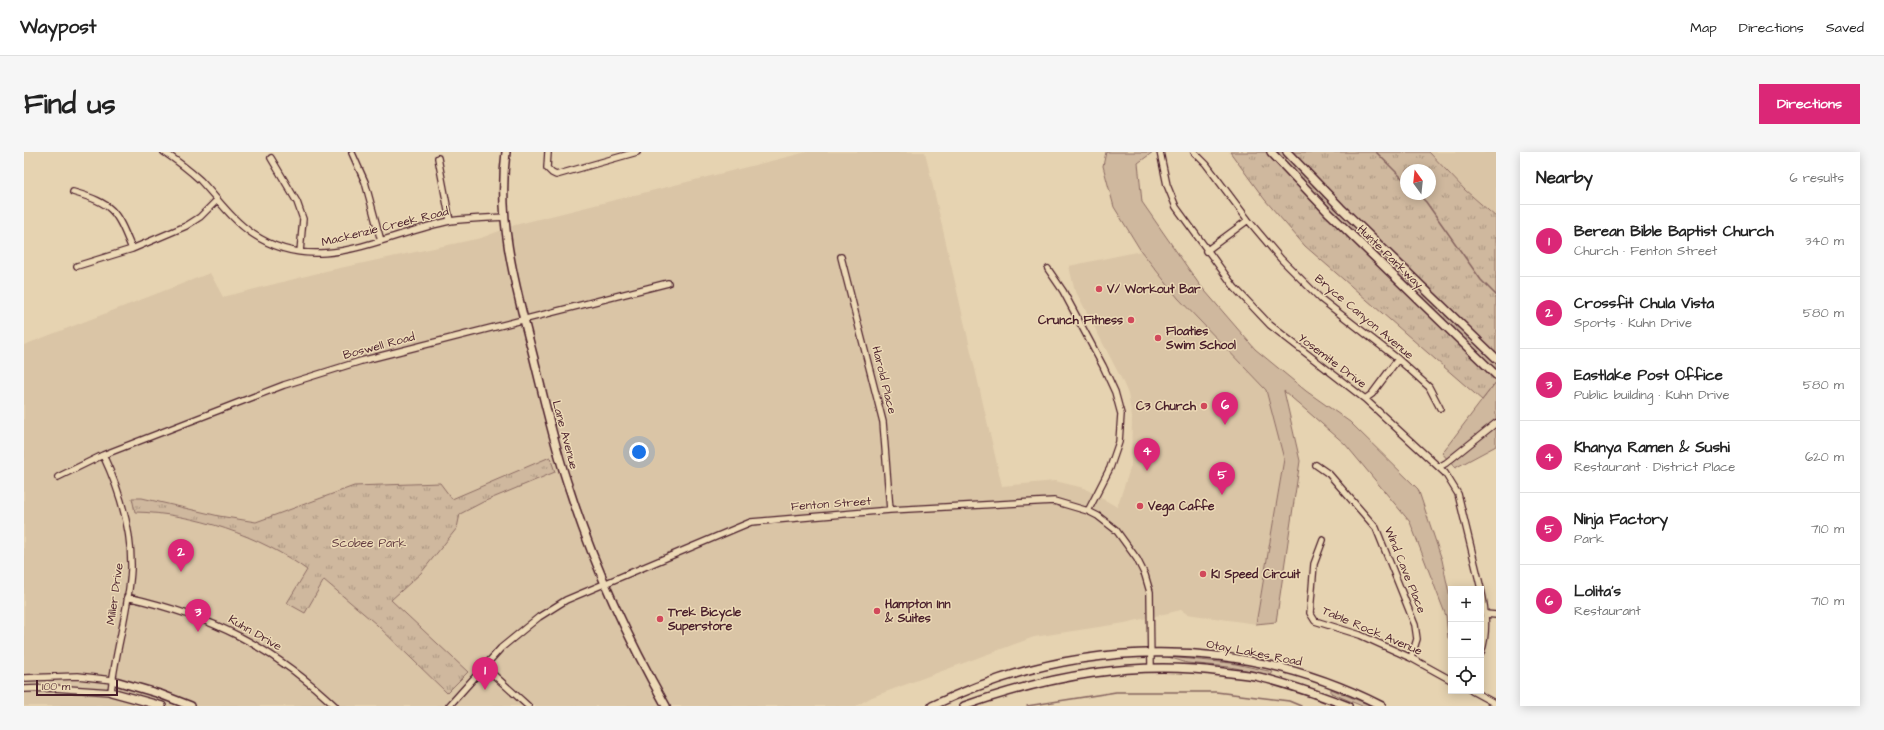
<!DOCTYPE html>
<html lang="en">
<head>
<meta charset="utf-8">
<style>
	:root { --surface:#fff; --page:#f6f6f6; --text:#222; --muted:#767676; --line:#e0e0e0; --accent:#db2777 }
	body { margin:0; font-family:"Architects Daughter",sans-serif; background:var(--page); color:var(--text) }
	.controls { position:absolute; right:12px; bottom:12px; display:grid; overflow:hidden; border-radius:0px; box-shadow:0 2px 10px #0003 }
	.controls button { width:36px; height:36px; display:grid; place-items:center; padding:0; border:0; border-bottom:1px solid var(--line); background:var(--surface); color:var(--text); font:20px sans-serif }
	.compass { position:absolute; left:1376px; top:12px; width:36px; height:36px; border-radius:50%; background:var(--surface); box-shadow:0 2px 10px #0003; rotate:345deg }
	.scale { position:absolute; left:12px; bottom:10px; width:82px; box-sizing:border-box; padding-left:4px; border:2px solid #4a1f2b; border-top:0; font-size:11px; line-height:14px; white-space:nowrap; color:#4a1f2b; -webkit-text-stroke:3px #eddab7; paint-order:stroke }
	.you { position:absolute; left:615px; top:300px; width:14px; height:14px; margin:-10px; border:3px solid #fff; border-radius:50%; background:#1a73e8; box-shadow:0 0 0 6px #1a73e833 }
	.badge { display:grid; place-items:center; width:26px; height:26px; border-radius:50%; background:var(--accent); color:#fff; font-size:13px; font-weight:700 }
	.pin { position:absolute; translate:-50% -33px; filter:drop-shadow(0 1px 2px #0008) }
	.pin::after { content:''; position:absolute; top:21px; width:14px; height:12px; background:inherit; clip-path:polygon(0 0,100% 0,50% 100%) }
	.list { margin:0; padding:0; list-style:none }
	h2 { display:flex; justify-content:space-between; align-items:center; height:52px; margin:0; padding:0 16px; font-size:17px }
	h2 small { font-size:13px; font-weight:400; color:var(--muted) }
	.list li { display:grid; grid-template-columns:26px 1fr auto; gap:12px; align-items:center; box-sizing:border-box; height:72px; padding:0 16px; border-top:1px solid var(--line) }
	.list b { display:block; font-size:15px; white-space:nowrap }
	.list p { margin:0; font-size:13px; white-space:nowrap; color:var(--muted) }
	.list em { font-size:13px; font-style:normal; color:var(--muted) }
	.icon { flex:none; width:22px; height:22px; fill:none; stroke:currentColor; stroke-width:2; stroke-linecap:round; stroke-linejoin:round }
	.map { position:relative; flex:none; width:1472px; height:554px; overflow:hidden; border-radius:0px }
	header { display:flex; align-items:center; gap:24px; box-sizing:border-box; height:56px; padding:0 20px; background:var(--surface); border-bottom:1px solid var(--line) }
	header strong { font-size:19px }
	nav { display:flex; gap:22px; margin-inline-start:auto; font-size:14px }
	.intro { display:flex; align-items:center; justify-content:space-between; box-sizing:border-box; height:96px; padding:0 24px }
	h1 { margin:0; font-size:28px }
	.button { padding:10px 18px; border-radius:0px; background:var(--accent); color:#fff; font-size:14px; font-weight:700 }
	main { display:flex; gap:24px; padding:0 24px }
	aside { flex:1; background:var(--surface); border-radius:0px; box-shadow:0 2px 10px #0003 }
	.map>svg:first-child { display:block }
</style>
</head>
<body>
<header>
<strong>Waypost</strong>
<nav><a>Map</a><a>Directions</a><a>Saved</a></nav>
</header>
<div class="intro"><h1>Find us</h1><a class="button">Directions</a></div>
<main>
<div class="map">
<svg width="1472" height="554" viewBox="0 0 1472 554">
	<defs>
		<pattern id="park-tufts" width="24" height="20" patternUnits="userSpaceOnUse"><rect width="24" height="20" fill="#cfb89e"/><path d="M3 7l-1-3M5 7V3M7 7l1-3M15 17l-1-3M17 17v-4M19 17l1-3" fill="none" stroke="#aa9581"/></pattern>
	</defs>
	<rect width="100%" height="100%" fill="#e6d3b1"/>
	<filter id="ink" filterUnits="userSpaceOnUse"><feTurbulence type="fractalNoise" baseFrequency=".025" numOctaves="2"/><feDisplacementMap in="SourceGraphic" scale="8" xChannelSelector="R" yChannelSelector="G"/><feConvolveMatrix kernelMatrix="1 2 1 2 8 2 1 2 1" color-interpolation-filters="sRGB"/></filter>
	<g filter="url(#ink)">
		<!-- built -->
		<path fill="#dac5a6" d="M783 0H901L978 334 1031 329 1060 336 1093 355 1107 314 1108 265 1104 242 1098 228 1050 136 1045 114 1117 99 1154 146 1242 238 1260 307 1232 472 1163 462 1157 458 1101 471 1010 485 848 545 832 554H0V193L186 121 199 145 302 119 457 86 491 73Z
			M1405 0H1472V64L1441 38Z"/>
		<!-- grass -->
		<path fill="#cfb89e" stroke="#8c6c64" d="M1082 0H1129L1114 11 1118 50 1175 132 1231 197 1282 239 1326 270 1394 337 1418 408 1427 451V489L1424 486 1422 464 1386 370 1321 292 1260 239 1276 309 1252 470 1232 472 1260 307 1242 238 1154 146 1117 99 1090 55 1079 14Z
			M1472 230V294L1431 316 1418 301Z
			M1144 505 1207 511 1249 520 1247 523 1206 515 1163 511Z
			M1307 537 1348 554H1338L1307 541Z"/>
		<!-- park -->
		<path fill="url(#park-tufts)" stroke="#8c6c64" fill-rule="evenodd" d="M1206 0H1405L1441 38 1472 65V230L1458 248 1281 94 1241 48ZM1382 18H1406V42H1382Z
			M526 305 531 320 459 350 436 362 433 376 397 421 367 448 444 520 423 541 352 472 300 428 281 461 263 451 283 418C237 384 169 361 111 360L108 346H118L195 364 232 370 330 334 416 331 428 347Z"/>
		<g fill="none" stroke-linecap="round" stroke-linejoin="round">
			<!-- stream -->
			<path stroke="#85635e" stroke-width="1.5" d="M1352 0 1382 30
				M1394 42 1402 50 1457 128 1472 143
				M1003 554 1092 540H1192L1265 549 1277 554"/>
			<!-- minor casing -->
			<g stroke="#4a1f2b" stroke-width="8">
				<path id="minor" d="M140 0C152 8 165 18 176 28 193 46 208 68 229 82 294 126 360 82 426 69 444 66 463 66 481 65
					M524 0 523 16 528 21 532 23 613 0
					M1136 0 1143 33 1152 55 1211 136 1246 173 1341 247 1421 321 1434 342 1457 437
					M1170 0 1182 12 1224 68 1257 107 1297 147 1374 207 1405 235 1416 256
					M328 1 341 30 357 89
					M247 6 273 50 279 67 276 100
					M414 6 426 69
					M49 40C90 52 92 58 108 97
					M1182 99 1224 68
					M817 105 859 270 866 358
					M53 114 108 97 162 74 176 65 193 48
					M1024 117 1039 139 1079 214 1091 240 1097 262 1095 290 1086 316 1064 359
					M1341 247 1348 242 1374 207
					M1292 313 1305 322 1352 376 1391 473 1393 487 1387 506
					M1415 315 1422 311 1472 271
					M34 325 79 303 260 233 337 209 644 131
					M1299 388 1290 412 1286 461 1291 469 1336 483 1387 506 1427 528
					M1457 437C1462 458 1464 480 1457 501
					M103 445C187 464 248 494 311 554
					M1462 462 1472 463
					M461 515 504 554
					M0 526 54 524 88 528
					M0 537 29 536 87 540C91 499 105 458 107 417 108 376 96 339 79 303
					M1448 539 1472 552
					M425 554 477 496 515 465 542 448 727 370 866 358 1030 349 1064 359 1074 364 1092 378 1113 407 1121 423 1126 440 1127 516"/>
			</g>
			<!-- major casing -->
			<g stroke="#4a1f2b" stroke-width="10">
				<path id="major" d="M482 0C473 69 491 133 508 199 520 246 530 294 546 339 570 414 603 485 642 554
					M1247 0 1305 61 1472 223
					M1263 0 1317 56 1472 206
					M88 528 136 542 167 554
					M87 540 138 554
					M908 554C1051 485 1215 481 1358 554
					M940 554C1025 524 1109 508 1199 520 1211 522 1223 522 1235 525 1265 532 1295 543 1324 554"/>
			</g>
			<!-- minor -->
			<use href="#minor" stroke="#eddab7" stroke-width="5.5"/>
			<!-- major -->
			<use href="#major" stroke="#eddab7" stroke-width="7"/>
		</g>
	</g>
	<!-- markers -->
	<g fill="#d1495b" stroke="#eddab7" stroke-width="1.5">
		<circle cx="1075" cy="137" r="4"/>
		<circle cx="1107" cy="168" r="4"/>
		<circle cx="1134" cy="186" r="4"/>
		<circle cx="1180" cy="254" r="4"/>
		<circle cx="1116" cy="354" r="4"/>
		<circle cx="1179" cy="422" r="4"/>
		<circle cx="853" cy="459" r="4"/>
		<circle cx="636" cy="467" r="4"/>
	</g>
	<g text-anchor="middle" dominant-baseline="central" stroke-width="3" stroke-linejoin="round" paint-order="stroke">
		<!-- street labels -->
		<g font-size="12" fill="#4a1f2b" stroke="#eddab7">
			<text transform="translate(361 75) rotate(-14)">Mackenzie Creek Road</text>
			<text transform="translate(1366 105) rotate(44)">Hunte Parkway</text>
			<text transform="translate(1340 165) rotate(40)">Bryce Canyon Avenue</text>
			<text transform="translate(355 194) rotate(-15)">Boswell Road</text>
			<text transform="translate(1308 209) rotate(37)">Yosemite Drive</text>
			<text transform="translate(860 228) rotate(76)">Harold Place</text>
			<text transform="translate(541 283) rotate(75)">Lane Avenue</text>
			<text transform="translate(807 352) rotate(-4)">Fenton Street</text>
			<text transform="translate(1381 418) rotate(68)">Wind Cave Place</text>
			<text transform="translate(91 442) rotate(-82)">Miller Drive</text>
			<text transform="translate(1348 479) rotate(23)">Table Rock Avenue</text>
			<text transform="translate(231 481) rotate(30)">Kuhn Drive</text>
			<text transform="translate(1230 501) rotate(11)">Otay Lakes Road</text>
		</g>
		<!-- poi labels -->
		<g font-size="12" font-weight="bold" fill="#4a1f2b" stroke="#eddab7" text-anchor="start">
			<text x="1083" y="137">V/ Workout Bar</text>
			<text x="1099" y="168" text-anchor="end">Crunch Fitness</text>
			<text x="1142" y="179">Floaties<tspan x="1142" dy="14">Swim School</tspan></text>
			<text x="1172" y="254" text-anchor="end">C3 Church</text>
			<text x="1124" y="354">Vega Caffe</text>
			<text x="1187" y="422">K1 Speed Circuit</text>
			<text x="861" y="452">Hampton Inn<tspan x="861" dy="14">&amp; Suites</tspan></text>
			<text x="644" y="460">Trek Bicycle<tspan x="644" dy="14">Superstore</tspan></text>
		</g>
		<!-- park labels -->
		<g font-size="12" fill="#653e42" stroke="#eddab7">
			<text x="345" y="391">Scobee Park</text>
		</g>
	</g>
</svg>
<div class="controls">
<button>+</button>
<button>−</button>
<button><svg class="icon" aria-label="locate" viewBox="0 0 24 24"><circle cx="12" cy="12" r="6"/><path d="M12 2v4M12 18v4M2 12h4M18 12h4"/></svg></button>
</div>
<svg class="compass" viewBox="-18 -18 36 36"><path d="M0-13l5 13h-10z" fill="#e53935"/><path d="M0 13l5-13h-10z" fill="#767676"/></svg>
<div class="scale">100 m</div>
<div class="you"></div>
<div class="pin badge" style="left:461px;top:538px">1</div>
<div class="pin badge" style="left:157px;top:420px">2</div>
<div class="pin badge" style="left:174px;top:480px">3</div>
<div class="pin badge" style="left:1123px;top:319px">4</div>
<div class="pin badge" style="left:1198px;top:343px">5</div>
<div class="pin badge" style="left:1201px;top:273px">6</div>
</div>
<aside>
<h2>Nearby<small>6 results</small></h2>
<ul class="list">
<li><span class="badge">1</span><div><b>Berean Bible Baptist Church</b><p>Church · Fenton Street</p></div><em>340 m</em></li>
<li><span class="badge">2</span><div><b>Crossfit Chula Vista</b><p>Sports · Kuhn Drive</p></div><em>580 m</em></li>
<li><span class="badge">3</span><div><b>Eastlake Post Office</b><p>Public building · Kuhn Drive</p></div><em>580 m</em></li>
<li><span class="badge">4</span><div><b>Khanya Ramen &amp; Sushi</b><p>Restaurant · District Place</p></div><em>620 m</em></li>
<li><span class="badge">5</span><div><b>Ninja Factory</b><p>Park</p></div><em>710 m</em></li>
<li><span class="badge">6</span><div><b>Lolita's</b><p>Restaurant</p></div><em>710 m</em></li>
</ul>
</aside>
</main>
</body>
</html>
